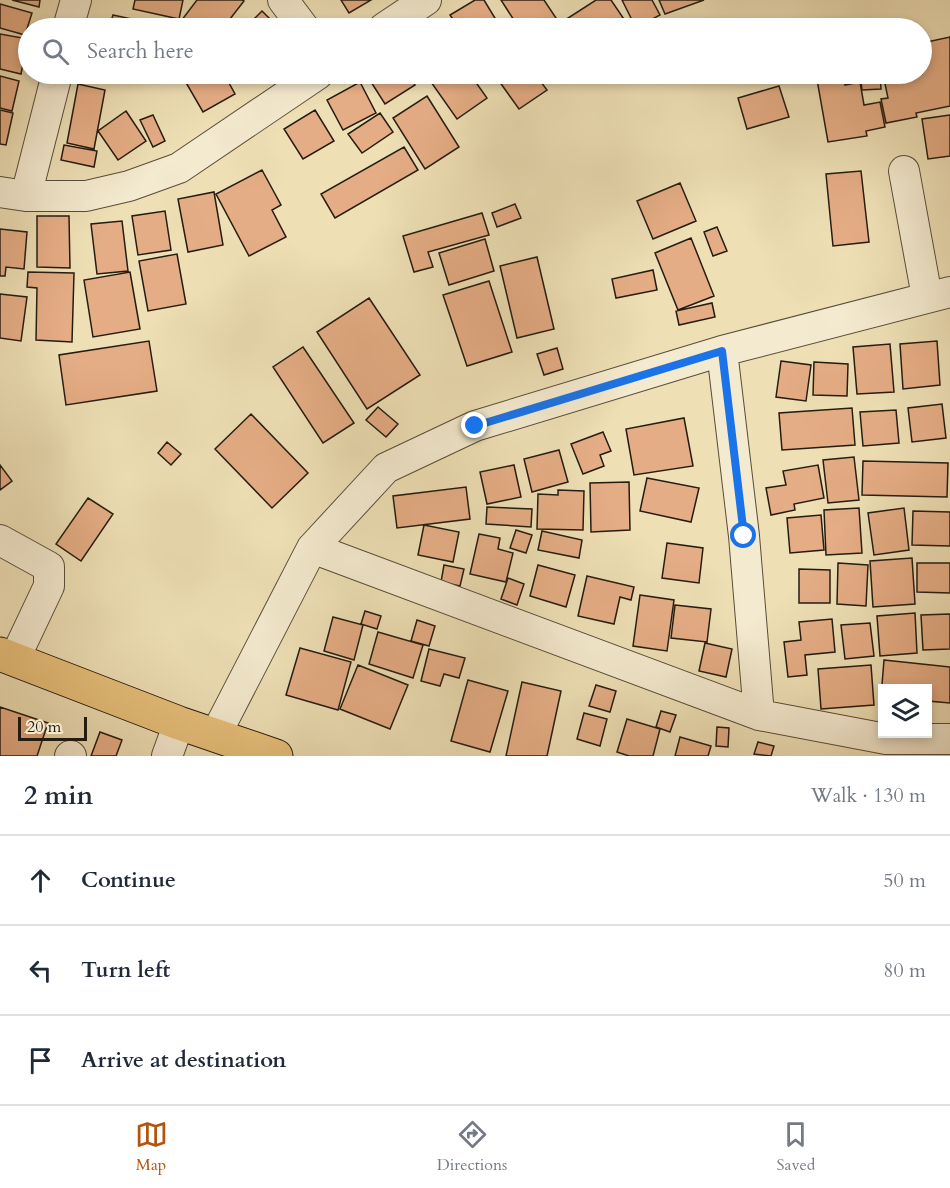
<!DOCTYPE html>
<html lang="en">
<head>
<meta charset="utf-8">
<style>
	:root { --surface:#fff; --page:#f6f6f7; --text:#1f2937; --muted:#747a83; --line:#e0e1e3; --accent:#b45309 }
	body { margin:0; font-family:Cardo,serif; background:var(--page); color:var(--text) }
	.controls { position:absolute; right:18px; bottom:18px; display:grid; overflow:hidden; border-radius:0px; box-shadow:0 3px 9px #0003 }
	.controls button { width:54px; height:54px; display:grid; place-items:center; padding:0; border:0; border-bottom:2px solid var(--line); background:var(--surface); color:var(--text); font:30px sans-serif }
	.scale { position:absolute; left:18px; bottom:15px; width:69px; box-sizing:border-box; padding-left:6px; border:3px solid #251c10; border-top:0; font-size:16px; line-height:21px; white-space:nowrap; color:#251c10; -webkit-text-stroke:4px #f4eacf; paint-order:stroke }
	.stop { position:absolute; width:18px; height:18px; margin:-14px; border:4px solid #1a73e8; border-radius:50%; background:#fff }
	.stop.end { background:#1a73e8; border-color:#fff; box-shadow:0 2px 6px #0008 }
	.list { margin:0; padding:0; list-style:none }
	h2 { display:flex; justify-content:space-between; align-items:center; height:78px; margin:0; padding:0 24px; font-size:26px }
	h2 small { font-size:20px; font-weight:400; color:var(--muted) }
	.list li { display:grid; grid-template-columns:39px 1fr auto; gap:18px; align-items:center; box-sizing:border-box; height:90px; padding:0 24px; border-top:2px solid var(--line) }
	.list b { display:block; font-size:22px; white-space:nowrap }
	.list em { font-size:20px; font-style:normal; color:var(--muted) }
	.icon { flex:none; width:33px; height:33px; fill:none; stroke:currentColor; stroke-width:2; stroke-linecap:round; stroke-linejoin:round }
	.map { position:relative; flex:none; width:950px; height:756px; overflow:hidden }
	.search { position:absolute; background:var(--surface); box-shadow:0 3px 9px #0003; left:18px; right:18px; top:18px; height:66px; display:flex; align-items:center; gap:15px; box-sizing:border-box; padding:0 21px; border-radius:33px; color:var(--muted); font-size:22px }
	.sheet { height:348px; background:var(--surface) }
	nav { display:flex; justify-content:space-around; align-items:center; box-sizing:border-box; height:84px; border-top:2px solid var(--line); background:var(--surface); font-size:16px; color:var(--muted) }
	nav a { display:grid; justify-items:center; gap:3px }
	nav .on { color:var(--accent) }
	.map>svg:first-child { display:block }
</style>
</head>
<body>
<div class="map">
<svg width="950" height="756" viewBox="0 0 950 756">
	<rect width="100%" height="100%" fill="#eedfb5"/>
	<filter id="stains"><feTurbulence type="fractalNoise" baseFrequency=".00333" numOctaves="4"/><feColorMatrix values="0 0 0 0 .2 0 0 0 0 .09 0 0 0 0 .02 0 0 0 .5 -.17"/></filter>
	<radialGradient id="worn" r=".72"><stop offset=".6" stop-color="#630" stop-opacity="0"/><stop offset="1" stop-color="#630" stop-opacity=".3"/></radialGradient>
	<!-- building -->
	<path fill="#e5ad85" stroke="#251c10" stroke-width="1.5" d="M12 0H40L39 7Z
		M135 0H183L179 19 133 9Z
		M197 0H242L244 1 223 28H191L181 21Z
		M341 0H371L349 13Z
		M475 0H484L501 28H459L450 15Z
		M501 0H544L556 18 540 28H519Z
		M596 0H611L630 28H571L565 20Z
		M622 0H652L660 15 636 28Z
		M659 0H704L665 14Z
		M0 4 32 13 25 35 0 28Z
		M262 11 279 28H245Z
		M113 15 173 28H109Z
		M0 34 28 39 21 74 0 69Z
		M950 37V106L916 113 917 117 886 123 881 99 888 98 883 74H922V43Z
		M102 74H131L129 80Z
		M181 74H224L235 94 203 112Z
		M366 74H408L415 85 385 104Z
		M443 74H470L487 98 457 119 431 82Z
		M494 74H535L547 90 519 109Z
		M816 74H844L845 85 860 82 864 105 880 102 885 127 866 131 867 136 828 142Z
		M847 74H880L881 89 862 90 861 81H847Z
		M0 76 19 81 12 111 0 108Z
		M360 82 376 113 343 130 327 100Z
		M78 84 105 90 94 149 67 143Z
		M779 86 789 117 747 129 738 98Z
		M427 96 459 147 425 169 393 118Z
		M0 110 13 113 6 145 0 144Z
		M315 110 334 141 303 159 284 129Z
		M126 111 146 141 118 160 98 131Z
		M380 113 393 132 362 153 348 134Z
		M153 115 165 141 153 147 140 120Z
		M950 115V156L928 159 922 119Z
		M64 145 97 151 94 167 61 160Z
		M404 147 418 170 335 218 321 194Z
		M262 170 281 205 272 210 286 237 249 256 216 194Z
		M861 171 869 242 833 246 826 174Z
		M680 183 696 221 653 239 637 201Z
		M214 192 223 245 188 252 178 199Z
		M515 204 521 218 497 227 492 213Z
		M165 211 171 250 138 255 132 216Z
		M482 213 489 235 428 252 433 267 414 272 403 236Z
		M37 216H69L70 268 37 267Z
		M122 221 128 271 97 274 91 224Z
		M717 227 727 251 713 256 704 232Z
		M0 229 27 232 24 269 6 267 5 276H0Z
		M691 238 714 296 678 310 655 253Z
		M485 239 494 271 449 285 439 253Z
		M177 254 186 304 148 311 139 261Z
		M537 257 554 329 517 338 500 266Z
		M653 270 657 290 616 298 612 279Z
		M28 272 74 273 72 342 36 340 37 288 27 287Z
		M130 272 140 329 93 337 84 280Z
		M489 281 512 352 467 366 443 295Z
		M0 294 27 297 21 341 0 338Z
		M369 298 420 375 367 409 317 332Z
		M712 303 715 317 679 325 676 311Z
		M149 341 157 391 66 405 59 355Z
		M937 341 940 385 903 389 900 344Z
		M890 344 894 392 857 394 853 347Z
		M303 347 354 423 323 443 273 367Z
		M557 348 563 369 544 375 537 354Z
		M781 361 811 365 806 401 776 397Z
		M814 362 848 364 847 396 813 395Z
		M942 404 946 438 912 442 908 408Z
		M378 407 398 424 386 437 366 420Z
		M852 408 855 445 782 450 779 413Z
		M896 410 899 443 863 446 860 412Z
		M251 414 308 473 272 508 215 449Z
		M684 418 693 466 634 475 626 429Z
		M603 432 611 451 600 455 604 466 583 474 571 444Z
		M167 442 181 454 171 465 158 453Z
		M559 450 568 482 532 492 524 459Z
		M854 457 859 500 828 503 823 460Z
		M863 461 948 463 947 497 862 495Z
		M0 465 12 481 0 490Z
		M514 465 521 497 487 504 480 472Z
		M818 465 824 498 794 504 795 510 771 515 766 488 786 485 783 471Z
		M647 478 699 488 691 522 640 511Z
		M629 482 630 530 591 532 590 483Z
		M466 487 470 519 397 528 393 496Z
		M558 490 584 491 583 530 537 529 538 494 558 495Z
		M88 498 113 514 81 561 56 544Z
		M487 507 532 509 531 527 486 524Z
		M859 508 862 553 826 555 824 510Z
		M904 508 909 550 874 555 868 513Z
		M913 511 950 512V546L912 545Z
		M821 515 824 550 790 553 787 518Z
		M424 525 459 532 453 562 418 555Z
		M516 530 532 535 526 553 510 548Z
		M542 531 582 540 579 558 538 550Z
		M479 534 500 538 498 549 513 553 506 582 470 574Z
		M667 543 703 548 699 583 662 578Z
		M912 558 915 604 873 607 870 561Z
		M838 563 868 565 866 606 837 604Z
		M917 563H950V593L917 592Z
		M444 565 464 569 460 586 441 582Z
		M538 565 575 575 566 607 530 596Z
		M799 569 830 570V603H799Z
		M587 576 634 587 631 600 620 597 614 624 578 616Z
		M508 578 524 584 517 605 501 599Z
		M640 595 674 600 667 651 633 646Z
		M675 605 711 609 707 642 671 638Z
		M365 611 381 616 377 629 361 624Z
		M915 613 917 653 880 656 877 616Z
		M950 614V649L923 650 921 615Z
		M333 617 363 625 354 660 324 651Z
		M832 619 835 652 805 655 807 675 788 677 784 642 801 640 799 622Z
		M417 620 435 626 429 646 411 641Z
		M870 623 874 656 845 659 841 625Z
		M378 632 423 645 413 678 369 664Z
		M705 643 732 649 726 677 699 671Z
		M300 648 351 662 338 710 286 695Z
		M429 649 465 658 459 678 444 674 440 686 421 681Z
		M884 660 950 667V703L928 701V688H882V697H881Z
		M358 665 408 685 390 729 340 709Z
		M871 665 874 705 821 709 818 669Z
		M468 680 508 691 490 752 451 741Z
		M522 682 561 691 547 756H506Z
		M596 685 616 691 610 712 589 706Z
		M0 707 48 723 37 756H0Z
		M661 711 676 715 670 732 656 727Z
		M584 713 607 719 600 746 577 739Z
		M627 719 660 729 653 756H629L617 752Z
		M717 727 729 728 728 747 716 746Z
		M100 732 122 740 116 756H91Z
		M680 737 711 746 708 756H675Z
		M758 742 774 746 771 756 754 754Z"/>
	<g fill="none" stroke-linecap="round" stroke-linejoin="round">
		<!-- minor casing -->
		<g stroke="#574d39" stroke-width="32">
			<path id="minor" d="M283 0 304 28
				M68 28 76 0
				M384 28 426 0
				M904 171 927 297
				M0 192 26 196H86L129 186 179 168 318 74
				M26 196 57 74
				M722 351 744 536 759 715
				M0 540 49 567V586L14 660
				M312 548 759 715 886 739H950
				M215 736 312 548 386 468 475 426 722 351 950 292
				M70 756H71
				M167 756 179 723"/>
		</g>
		<!-- major casing -->
		<g stroke="#251c10" stroke-width="35">
			<path id="major" d="M0 654 179 723 276 756"/>
		</g>
		<!-- minor -->
		<use href="#minor" stroke="#f4eacf" stroke-width="30"/>
		<!-- major -->
		<use href="#major" stroke="#e7c07a" stroke-width="33"/>
	</g>
	<g fill="none" stroke-linecap="round" stroke-linejoin="round">
		<!-- route -->
		<path stroke="#1a73e8" stroke-width="8" d="M475 426 722 351 744 536"/>
	</g>
	<rect width="100%" height="100%" filter="url(#stains)"/>
	<rect width="100%" height="100%" fill="url(#worn)"/>
</svg>
<div class="controls">
<button><svg class="icon" aria-label="layers" viewBox="0 0 24 24"><path d="M12 4l9 5-9 5-9-5zM3 14l9 5 9-5"/></svg></button>
</div>
<div class="scale">20 m</div>
<div class="stop" style="left:744px;top:536px"></div>
<div class="stop end" style="left:475px;top:426px"></div>
<div class="search"><svg class="icon" aria-label="search" viewBox="0 0 24 24"><circle cx="10" cy="10" r="6"/><path d="M15 15l6 6"/></svg>Search here</div>
</div>
<section class="sheet">
<h2>2 min<small>Walk · 130 m</small></h2>
<ul class="list">
<li><svg class="icon" aria-label="ahead" viewBox="0 0 24 24"><path d="M12 20V5M6 11l6-6 6 6"/></svg><div><b>Continue</b></div><em>50 m</em></li>
<li><svg class="icon" aria-label="left" viewBox="0 0 24 24"><path d="M17 20v-9H6M10 6l-5 5 5 5"/></svg><div><b>Turn left</b></div><em>80 m</em></li>
<li><svg class="icon" aria-label="arrive" viewBox="0 0 24 24"><path d="M6 21V4h12l-3 4 3 4H6"/></svg><div><b>Arrive at destination</b></div></li>
</ul>
</section>
<nav>
<a class="on"><svg class="icon" aria-label="map" viewBox="0 0 24 24"><path d="M3 6l6-2 6 2 6-2v14l-6 2-6-2-6 2zM9 4v14M15 6v14"/></svg>Map</a>
<a><svg class="icon" aria-label="directions" viewBox="0 0 24 24"><path d="M12 3l9 9-9 9-9-9zM9 14v-3h6M13 9l2 2-2 2"/></svg>Directions</a>
<a><svg class="icon" aria-label="saved" viewBox="0 0 24 24"><path d="M7 4h10v16l-5-4-5 4z"/></svg>Saved</a>
</nav>
</body>
</html>
